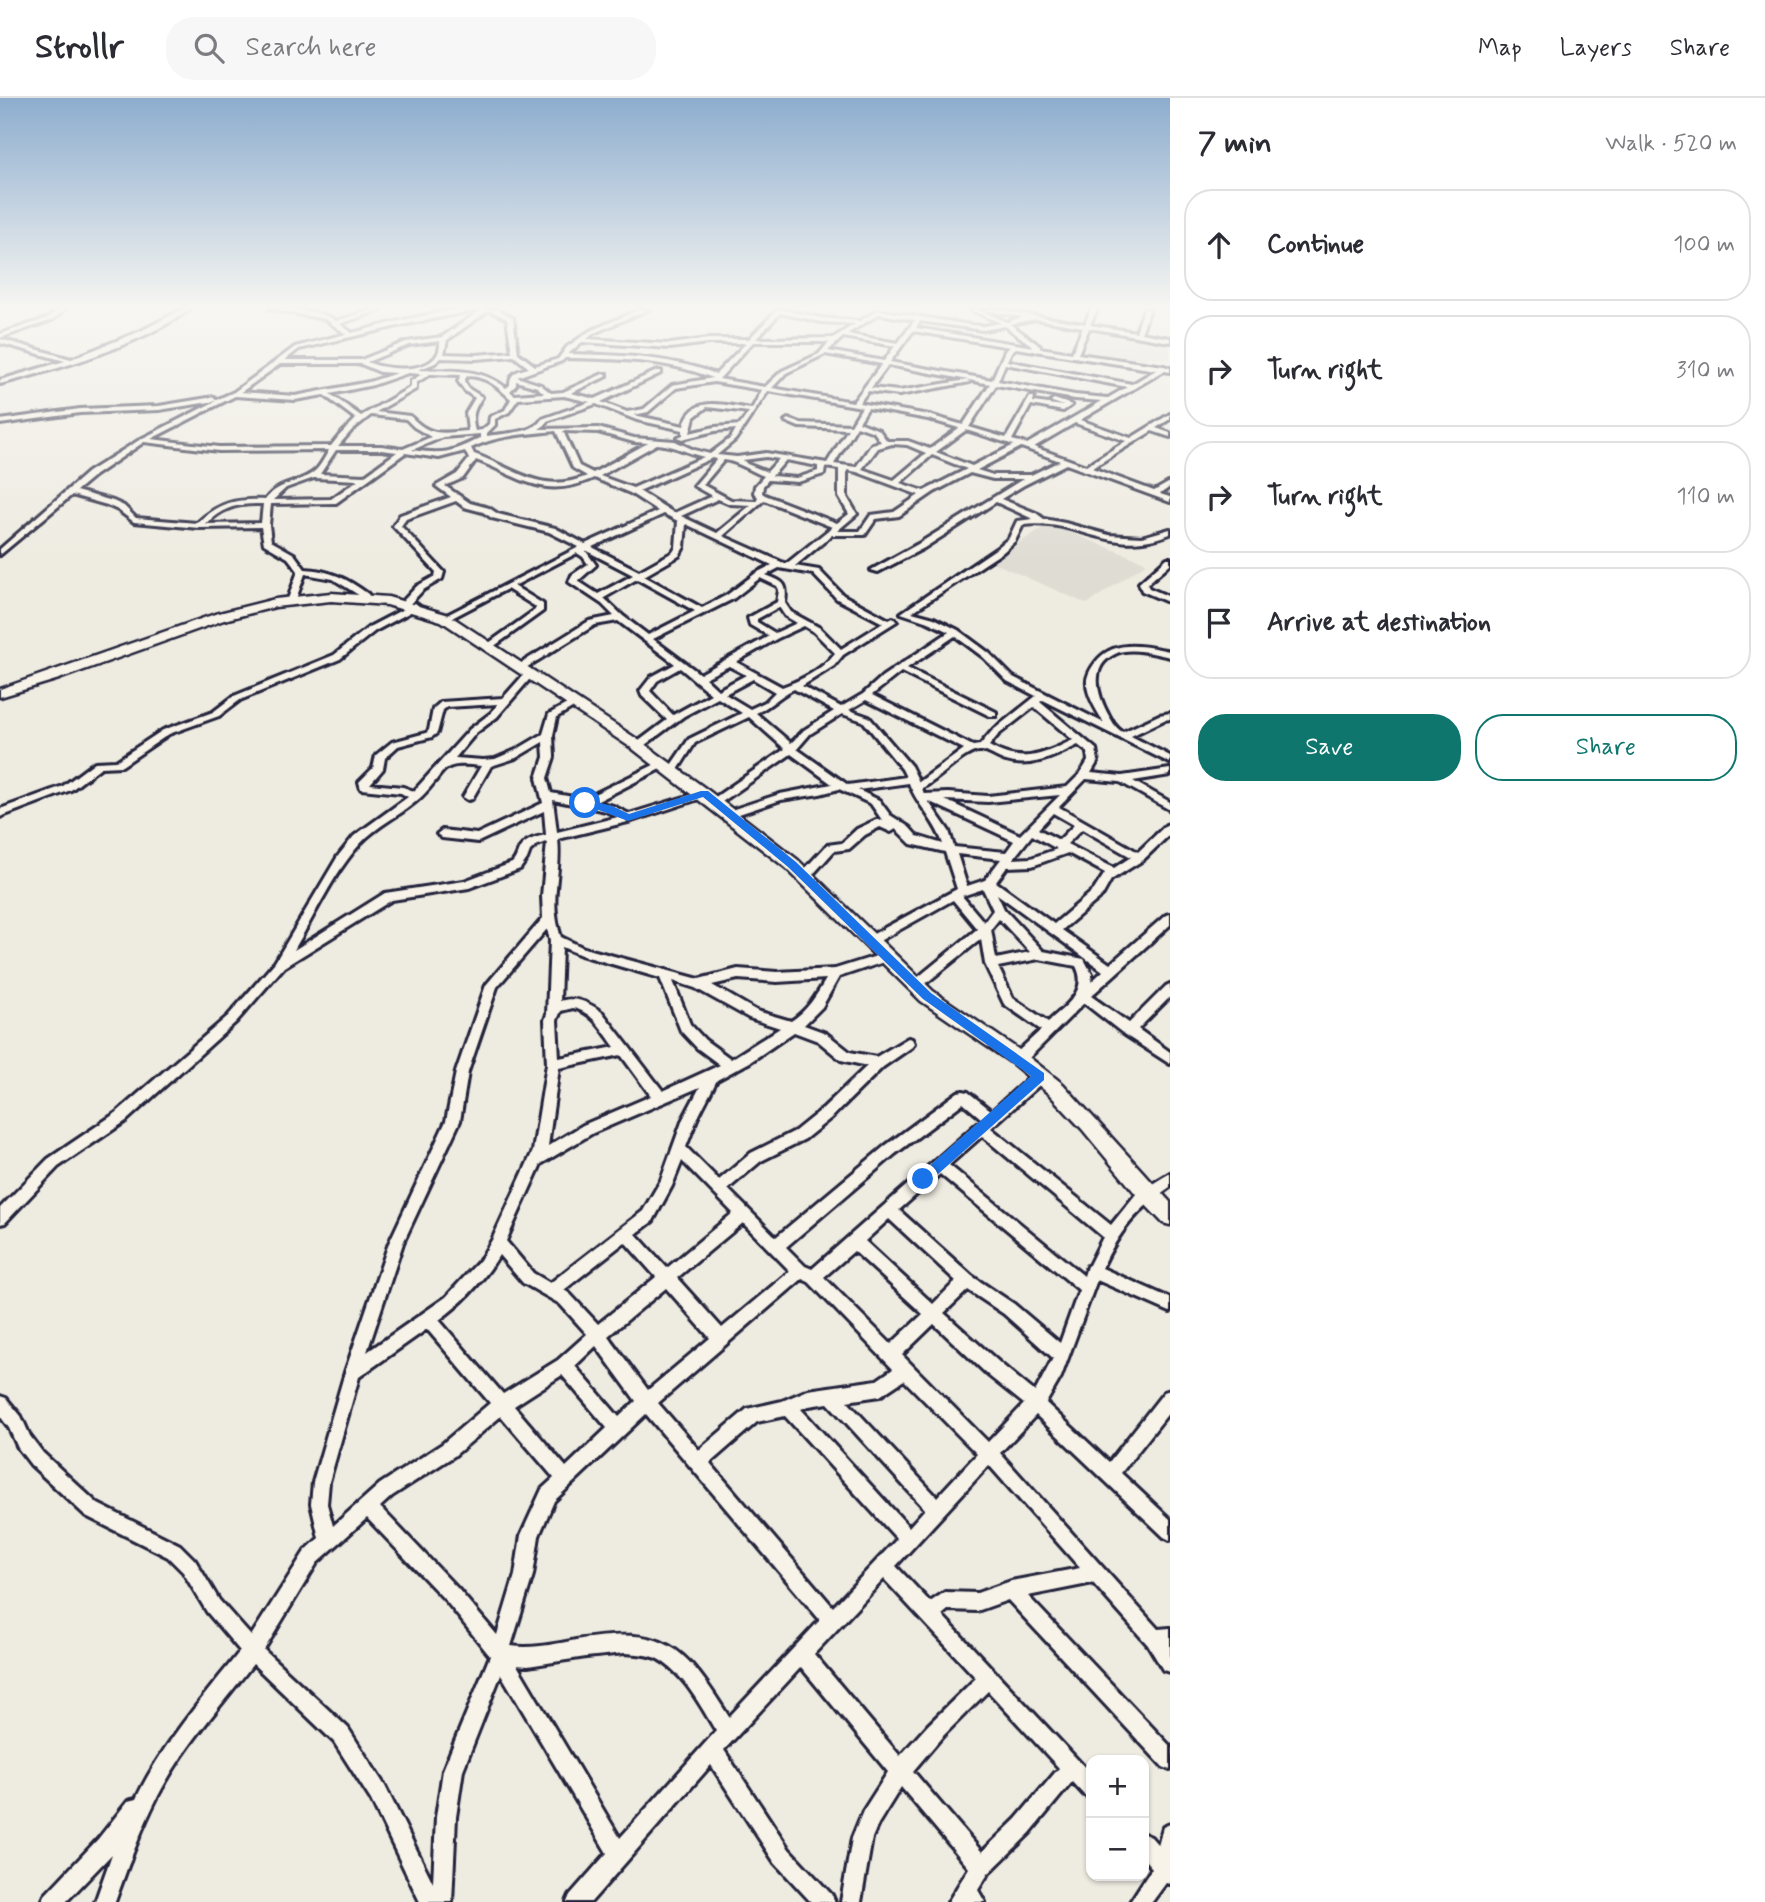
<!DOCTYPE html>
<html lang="en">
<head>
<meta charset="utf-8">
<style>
	:root { --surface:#fff; --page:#f7f7f7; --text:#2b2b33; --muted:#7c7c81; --line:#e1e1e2; --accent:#0f766e }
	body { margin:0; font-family:Mynerve,sans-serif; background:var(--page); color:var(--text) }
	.controls { position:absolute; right:21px; bottom:21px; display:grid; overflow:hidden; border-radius:14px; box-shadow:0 2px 5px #0004 }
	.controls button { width:63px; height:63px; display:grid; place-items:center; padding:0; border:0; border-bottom:2px solid var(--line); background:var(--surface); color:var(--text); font:35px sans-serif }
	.stop { position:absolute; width:21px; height:21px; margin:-16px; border:5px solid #1a73e8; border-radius:50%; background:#fff }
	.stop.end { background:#1a73e8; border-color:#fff; box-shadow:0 2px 7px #0008 }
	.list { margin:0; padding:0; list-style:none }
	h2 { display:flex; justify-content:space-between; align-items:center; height:91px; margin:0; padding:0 28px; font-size:30px }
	h2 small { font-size:23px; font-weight:400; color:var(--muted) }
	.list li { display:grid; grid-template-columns:46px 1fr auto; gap:21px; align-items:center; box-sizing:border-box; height:112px; margin:0 14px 14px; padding:0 14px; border:2px solid var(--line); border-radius:28px }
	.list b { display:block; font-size:26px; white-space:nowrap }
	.list em { font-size:23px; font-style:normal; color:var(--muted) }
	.actions { display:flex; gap:14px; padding:21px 28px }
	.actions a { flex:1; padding:16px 0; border:2px solid var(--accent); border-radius:28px; text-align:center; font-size:24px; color:var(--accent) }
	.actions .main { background:var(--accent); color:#fff }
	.icon { flex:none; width:38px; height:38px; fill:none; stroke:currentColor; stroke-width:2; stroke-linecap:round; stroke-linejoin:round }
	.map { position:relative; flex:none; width:1170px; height:1804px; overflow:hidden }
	header { display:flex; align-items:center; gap:42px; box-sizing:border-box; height:98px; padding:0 35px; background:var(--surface); border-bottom:2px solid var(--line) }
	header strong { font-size:33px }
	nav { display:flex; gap:38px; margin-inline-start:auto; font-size:24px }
	.search { width:490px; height:63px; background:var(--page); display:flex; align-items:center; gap:18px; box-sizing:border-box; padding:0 24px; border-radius:28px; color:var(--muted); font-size:26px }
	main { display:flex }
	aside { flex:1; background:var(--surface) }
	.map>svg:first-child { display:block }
</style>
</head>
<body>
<header>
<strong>Strollr</strong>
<div class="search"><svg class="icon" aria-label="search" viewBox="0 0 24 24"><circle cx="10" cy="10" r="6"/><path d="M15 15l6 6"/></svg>Search here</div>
<nav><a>Map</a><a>Layers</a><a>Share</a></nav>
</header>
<main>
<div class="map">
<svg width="1170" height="1804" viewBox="0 0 1170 1804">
	<rect width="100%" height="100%" fill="#eeebe1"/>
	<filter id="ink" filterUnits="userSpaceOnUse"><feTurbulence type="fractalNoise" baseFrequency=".0143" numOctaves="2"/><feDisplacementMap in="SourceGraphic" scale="14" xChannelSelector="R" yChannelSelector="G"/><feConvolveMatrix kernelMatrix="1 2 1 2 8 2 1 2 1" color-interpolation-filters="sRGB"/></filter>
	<g filter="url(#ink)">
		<!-- built -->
		<path fill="#dfdcd4" d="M1093 232 1170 244V261L1148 259 1142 265 1082 255Z
			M1049 426 1147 465 1087 506 990 463Z"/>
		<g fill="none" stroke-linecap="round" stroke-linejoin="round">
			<!-- minor casing -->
			<g stroke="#22223b" stroke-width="6">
				<path id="minor" d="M59 211H66L52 222 0 240V236L48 220Z
					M183 211H190C141 247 59 271 0 286V282L65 263 0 245V241L71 261 141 233Z
					M269 211C288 211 321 212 336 223L374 211H383L340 226 352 235C393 225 439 211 481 211L402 227 299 251 285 262H361L406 244 442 239 483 211H497L513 220 518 255 535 268 558 261 567 249 590 233 641 211H649L594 235 587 241 670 246 708 241H749L778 211 822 220 860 223 878 212 970 227 983 228 1001 225 969 211H977L1007 224 1023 219 984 212 993 211 1085 226 1091 211H1097L1090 227 1136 234 1144 211H1150L1141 235 1170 240V244L1089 230 1078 256 1164 268 1170 270V274L1164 273 1080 322 1131 340 1170 316V321L1156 330 1170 335V339L1152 333 1092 370 1154 393 1170 384V389L1160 396 1170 399V404L1066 366 1024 387 1001 401 1036 415 1044 421 1065 425 1109 437 1142 439 1170 431V436C1110 460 1079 420 1023 427L1015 443 1003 454 912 514 934 520 958 532 989 555 1013 579 1104 625C1097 613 1087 598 1087 585 1086 579 1091 570 1095 565 1113 540 1144 548 1170 553V559C1154 556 1131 548 1115 556 1088 569 1098 598 1109 618 1113 624 1116 631 1123 634L1159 617 1170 615V621L1164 622 1131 638 1170 658V665L1043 602 1040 604 1096 651 1098 663 1091 675 1122 678 1170 671V677L1133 683 1170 704V712L1120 684 1086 681 1059 709 1138 754 1166 727 1170 726V736L1143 762 1111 782 1102 798 1062 832 1110 866 1166 817 1170 816V827L1091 898 1129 925 1166 888 1170 886V899L1138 931 1170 954V966L1125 937 1084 905 1024 965H1014L1013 961 1014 957 1041 932 1004 906 985 866 981 841 919 891H911L909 888 911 885 977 831 953 802 874 846 870 847 864 843 866 840 957 791 945 754 911 746 896 731 891 734 880 729 865 737 849 751 834 753 808 782H800L798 779 800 776 827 747 842 745 857 731 876 722H882L871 706 839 691 820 696 781 702 733 718H725L724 716 725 714 780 696 832 686 791 656 719 706H711V702L785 651 749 619 695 645 676 675H668L667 673 689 641 742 615 718 600 684 618 641 650H635V646L667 622 642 598 640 593 651 579 675 566 618 523 595 527 524 571H518V567L589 523 614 518 602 506 569 484 572 477 588 466 583 459 577 455 514 488 543 506V513L493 549 486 547 535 512 536 509 507 491 448 522 441 520 579 449 549 434 492 420 483 414 464 409 456 403 406 421 401 428 444 474 442 481 423 492 409 507H403V503L417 488 435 478 436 474 393 428 400 417 451 399 436 388 457 376 469 361 465 353 439 360 405 355 336 405 271 406 269 427 271 443 294 456 305 471C330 472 348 481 368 496L369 498 365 501 333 481 305 476 296 501 289 503 288 501 298 473 288 460 264 446 261 429 199 430 134 424 118 412 107 407 72 397 0 457V451L88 374 141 341 216 303 159 312 80 315 0 326V322L80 311 159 308 214 299 216 302 234 294 295 249 346 236 325 221ZM489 212 507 221 512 254 476 257 444 256 447 242ZM780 215 822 224 855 226 833 240 756 241ZM879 216 915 222 898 245 847 236ZM1036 221 1083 229 1072 255 1040 250V248L1010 226ZM920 223 983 232 1005 228 1034 249 916 230ZM913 233 1010 249 1005 253 992 282 890 264ZM843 239 895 248 884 263 828 253ZM440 243C440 247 440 251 438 255 428 276 385 272 367 264L409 247ZM582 244 670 250 708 245H746L716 276C668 258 618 257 568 256ZM753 244H829L819 256 782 273 765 289 719 281ZM1016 250 1156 272 1132 286 1007 263 1011 254ZM825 256 882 266 853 304 772 290 786 275ZM514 258 529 270C518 273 510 274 510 287L506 290C481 269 449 273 418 272L435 265 441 260 476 261ZM565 260C616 261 665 261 713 280L672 287 644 311 627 314 601 304 661 275V273H657L595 301 571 295 607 278V276H603L563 294 551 295 541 287 517 279 562 263ZM280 266H361L380 274 397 275 369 284 295 298 241 294ZM1005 266 1127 289 1108 300 1075 297 998 283ZM888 267 990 286 963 327 929 317 859 305 868 293 899 297 970 284 967 282 899 293 871 290ZM408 275 422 276 411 283V289L361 318 330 296 373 287ZM430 276 461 277 458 283 465 293 475 300 466 315 468 333C442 335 430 339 410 318L376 314 416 291V285ZM467 278C486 278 498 289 511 301L505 312 490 319 489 326 482 332 475 333C471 319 474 311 482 299L469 291 464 283ZM516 283 537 289 544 295 514 297 510 293 516 287ZM714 284 762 292 752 311C726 308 692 295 684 328L634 317 648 314 676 290ZM996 287 1075 301 1102 303 1027 346 1012 342 1031 307 1063 313 1072 307 1054 301 1051 303 1052 304 1064 308 1033 304 1034 299H1030L1006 340 969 329ZM768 293 862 309 851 327 800 325 788 321 785 323 799 329 848 331 827 365 766 355 737 359 717 357 735 342ZM324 297 356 321 339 338 331 348 219 349 151 341 235 298 295 302ZM564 298 590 304 542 321C533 336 504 335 487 338V335L495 327V321L509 314 518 301ZM596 306 637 322 683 332V337L678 339 682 341 715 333 736 331 731 340 710 356 694 352 675 343 634 340 598 330 539 331 545 327 547 323ZM707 309 749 314 740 327 715 329 690 335 694 319ZM868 310 928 321 959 330 930 351 908 343H887L879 332 859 324ZM371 317 406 321 414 329 431 339 403 351 381 348H338L352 332ZM1075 325 1126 343 1086 368 1034 349ZM857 328 874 334 881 344 872 346 856 369 834 366ZM966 332 1014 347 972 368 936 354ZM556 333 573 370 587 378C540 397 517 371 474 356L471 350C497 337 527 336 556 333ZM563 333 598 334 634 344 648 345 593 375 579 368ZM480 336V340C452 354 445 357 412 352L443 339ZM144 344 219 353 329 352C325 359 321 367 316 372 300 387 280 382 265 402 235 401 219 404 197 425L136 420 124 408 113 403 76 393 94 378ZM657 346C675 347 686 355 704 359L633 390 600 378ZM892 346 907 347 926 355 894 382 862 371 878 350ZM1021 349 1060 363 1031 377H993L977 372ZM336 352H381L397 354 364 378 320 376ZM932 357 967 371 924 393 900 385ZM766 359 779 361 767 374 747 366 743 362ZM712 360 717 361 694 388 712 398 674 415 639 393ZM476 362C521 379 543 403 594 380L630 395 658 413 585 446 555 430 498 416 489 410 470 405 445 388 463 380ZM724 362C736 363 751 373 764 378L755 388 754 395 758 399 756 403 731 402 703 387ZM786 362 818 368V373L797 380 772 378ZM825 369 839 371V399L849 416 837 425 765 397 762 395 763 388 768 382 798 384 824 376ZM847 372 857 374 919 397 894 414 871 417 860 433H837L857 416 847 399ZM970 375 993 381H1023L918 446 871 472 878 474 924 450 996 404 1033 421 1017 423 1009 440 997 450 901 515 928 524 949 534 883 578 863 596 841 609 802 588 834 568 843 557 897 523 893 520 889 522 843 497 819 472 795 468 832 437H865L876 421 899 418 934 394ZM314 380 358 382 331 401 273 402 286 390ZM718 401 730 406 751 407 717 435 681 418ZM764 402 832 429 786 466 723 438ZM256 406H263L261 425 206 426C221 411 235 406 256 406ZM664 416 678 423 676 449 673 454 639 473 592 449ZM686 426 772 467 756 475 727 497 702 510 644 478 679 458 684 449ZM585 452 633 477 598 496 578 483 596 467ZM779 470 813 476 837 501 883 525 841 551 820 530 791 514 785 505C788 484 783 484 766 477ZM760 480 777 488 779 492 777 504 748 520 750 527 769 538 700 576 653 541 733 501ZM637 481 695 513 648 537 623 518 604 500ZM779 509 785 518 797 525 775 535 757 524V521ZM804 528 814 534 835 555C822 572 801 582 782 589L736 564 778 540ZM955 538 983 559 1007 583 1036 598 992 633 980 647 973 648 872 597 901 574 990 618H996V614L907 570ZM729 568 746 577 718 592 705 580ZM680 570 711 596 673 617 650 593 657 583ZM753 581 775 594 765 604 750 611 725 596ZM794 591 834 613 804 632 791 645 756 615C770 609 780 597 794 591ZM866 602 964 651 919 684 911 668 869 619 849 612ZM1034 609 1073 642C1041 657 1022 667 989 648L998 637ZM842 616 863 623 902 671 906 679 848 687 797 651 810 636ZM1078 647 1087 654 1088 663 1080 676 1067 689 988 698 948 695 924 696 922 690C937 684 966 651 981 653 988 653 998 661 1006 663 1031 671 1056 658 1078 647ZM909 685C916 706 936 723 943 746L917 738 909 729 890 717 879 702 858 692ZM1060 697 1020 737 945 702 988 704ZM928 703 1014 743 1006 754 954 749 949 733ZM1053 715 1074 727 1059 742 1038 731ZM1082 731 1131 759 1114 770 1067 746ZM1032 737 1057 751 1031 760 1013 761ZM1068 755 1105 775 1094 792 1054 826 996 784 1007 769 1032 768ZM957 756 1001 761 985 782 967 788ZM983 791 993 812 984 824 962 798ZM997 796 1103 873 1091 884 1092 876 1084 861 1043 853 1004 811ZM999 821 1030 854 996 861 991 831ZM1039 861 1076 868C1089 893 1065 908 1048 924L1013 900 998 869Z
					M1167 460H1170V466L1147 486 1149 490 1170 499V505L1142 493 1139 485Z
					M415 505 419 508 418 510 375 533 340 561 240 602 219 618 169 636 122 668 101 669 71 692 0 719V711L63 688 95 664 116 663 163 632 213 614 234 598 334 557 369 529Z
					M530 572 535 575 497 619 476 635 455 660 483 662 495 661 516 652 543 636 549 616 574 602 577 603V607L557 619 553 637 554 659 547 680 551 695 584 701 662 663 666 664V668L596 704 613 708 629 716 704 693 709 696 708 698 632 723 558 741C562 778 548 800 561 839L584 850 699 881 738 871 777 874 835 871 886 855 892 859 890 862 839 879 822 909 804 927 826 935 850 954 876 959 908 940 912 941 914 945 912 949 883 969 831 1020 805 1041 761 1063 728 1091 776 1139 885 1048 958 994 963 993 968 994 992 1013 1035 974 1040 973 1045 974 1046 978 1045 982 991 1030 1111 1127 1136 1096 1170 1075V1089C1137 1112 1119 1133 1102 1170L1170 1200V1214L1097 1182 1061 1279 1046 1305 1109 1364 1164 1294 1170 1292V1313L1121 1375 1170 1421V1442L1164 1439 1036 1317 1000 1355 1158 1531 1170 1530V1574L1163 1572 1148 1547 1093 1485 1028 1498 1170 1648V1672L1163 1669 1008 1502 977 1513 948 1512 942 1517 1091 1676V1700L1084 1697 1072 1684 1030 1735 988 1776 978 1792 985 1804H948L969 1770 901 1689 878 1726 872 1740 861 1804H841L852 1740 863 1713 888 1674 801 1569 724 1652 789 1751 832 1797 835 1804H811L775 1765 711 1667 591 1804H567L570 1797 607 1755 501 1576 463 1672 456 1719 452 1804H420L371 1702 334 1644 253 1566C220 1609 182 1651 158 1698 140 1733 128 1768 115 1804H95L112 1756 66 1804H42L45 1797 98 1741 128 1703 136 1701C162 1646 203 1600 240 1553L207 1514 183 1474 168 1459 86 1418 31 1367 18 1350 9 1330 0 1318V1298L6 1300 21 1318 30 1338 43 1355 98 1406 180 1447 195 1462 219 1502 251 1538 305 1453 319 1440 311 1406 313 1384 345 1274 389 1145 446 1023 456 974 486 887 543 820 542 798 547 744 537 747 530 753 527 761 520 771 469 790 392 802 284 869 236 924 126 1023 58 1069 5 1125 0 1126V1110L48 1061 116 1015 228 918 275 864 338 758 354 738 408 699 401 695 361 691 359 684 373 670 376 657 392 644 426 635 429 632 433 611 441 604 503 600 527 573ZM498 606 491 615 470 631 414 693 403 689 370 686 383 671 385 660 398 648 432 639 437 635 443 612 447 609ZM543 644 544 659 537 680 543 705 477 736 442 732 437 736 442 740 478 744 544 713 546 737C537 739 526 741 520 750 517 755 517 760 512 765L464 783 385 795 294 852C315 817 333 776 360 746 377 727 402 717 420 700 449 673 436 663 481 668L463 699 468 702 472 701 491 668 516 660ZM553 702 606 713 618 719 557 734ZM547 831 550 842 547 916 545 922 547 966 533 1053 492 1142 480 1162 446 1199 367 1254 403 1145 460 1023 468 974 497 889ZM562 849 581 857 660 880 681 933 697 950 720 967 663 993 603 915C590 905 576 898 560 903ZM738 881 777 884 826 881C816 898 808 912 791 923L757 913 712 887ZM673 883 695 890 749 920 780 930 731 961 705 942 690 926ZM573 910C593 914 603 933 615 949L559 960 557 922 561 913ZM794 934 818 943 841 962 867 968 821 1012 795 1033 751 1055 719 1082 686 1049 697 1021 717 982 750 964ZM621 957 651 998 583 1027 548 1048 559 970ZM700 989 683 1021 661 1082 643 1113 550 1185 533 1175 506 1143 541 1066 593 1035ZM963 1005 982 1021 812 1171 805 1168 786 1149 895 1056ZM982 1038 1103 1139 1089 1167 1087 1168 1084 1178 949 1067ZM682 1063 733 1115 667 1170 636 1136 653 1123 672 1088ZM940 1076 1079 1192 1060 1245 1014 1206 972 1178 899 1112ZM889 1121 956 1183 933 1206 865 1143ZM743 1125 790 1173 722 1230 677 1180ZM625 1144 656 1179 598 1226 570 1196 564 1192ZM854 1153 923 1216 891 1246 824 1179ZM499 1157 523 1185 560 1206 587 1236 558 1262 503 1296 439 1222C463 1205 484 1182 499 1157ZM802 1181 809 1184 893 1271 877 1282 808 1292 782 1303 747 1311 699 1352 658 1305ZM666 1190 710 1240 648 1292 608 1238ZM968 1192 1004 1216 1053 1260 1035 1294 1001 1266 944 1215ZM934 1226 989 1278 1024 1306 988 1344 902 1257ZM427 1231 490 1305 442 1346 380 1386 333 1428 327 1406 329 1384 359 1279ZM596 1248 636 1303 619 1319 575 1268ZM562 1277 607 1330 566 1369 514 1308ZM904 1282 977 1356 937 1399 847 1303 880 1298ZM828 1305 925 1411 909 1429 801 1311 809 1308ZM646 1316 820 1522 729 1619C683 1546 666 1528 576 1542 555 1546 533 1551 511 1548L533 1477 539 1438 554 1403ZM501 1318 554 1380 542 1391 521 1437 515 1477 497 1537 458 1491 380 1409 392 1398 454 1358ZM785 1318 897 1441 833 1509 710 1365 757 1324ZM989 1367 1080 1470 1011 1483 977 1495 945 1494 930 1504 896 1468ZM367 1420 446 1503 490 1558 443 1672 436 1719 433 1785 385 1688 348 1630 264 1552 317 1465ZM884 1481 976 1580 928 1627 900 1658 814 1556ZM625 1555C636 1556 648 1556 658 1561 684 1575 701 1609 716 1633L620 1740 517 1567 528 1568 586 1559ZM988 1593 1059 1670 1016 1721 982 1754 913 1673 941 1640Z
					M1170 1726V1786L1166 1785 1152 1804H1130L1152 1770 1144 1761V1736L1151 1739 1158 1747 1163 1729Z"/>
			</g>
			<!-- secondary casing -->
			<g stroke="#22223b" stroke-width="5">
				<path id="secondary" d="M331 495 388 499 449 517 643 645 709 693 798 762 933 893 1025 956 1063 986 1170 1104V1127L1163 1125 1140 1101 1082 1031 1049 996 1013 966 921 903 786 770 633 651 441 523 387 507 331 503 275 509 224 522 59 581 0 599V591L215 516 275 501Z"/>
			</g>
			<!-- minor -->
			<use href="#minor" fill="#f7f3e8" fill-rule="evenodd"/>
			<!-- secondary -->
			<use href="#secondary" fill="#f7f3e8" fill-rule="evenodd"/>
		</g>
	</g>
	<!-- sky -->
	<linearGradient id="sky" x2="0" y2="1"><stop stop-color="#8dadce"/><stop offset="0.45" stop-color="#f7f6f2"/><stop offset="1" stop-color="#f7f6f2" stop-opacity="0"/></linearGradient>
	<rect width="1170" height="464" fill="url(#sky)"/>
	<!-- route -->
	<path fill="#1a73e8" d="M701 693H708L796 764 931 895 1044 975V982L928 1085H919V1077L1031 978 923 901 788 769 703 699 628 723 580 705 585 701 612 708 629 716Z"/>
</svg>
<div class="controls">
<button>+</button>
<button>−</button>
</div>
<div class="stop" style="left:585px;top:705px"></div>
<div class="stop end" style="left:923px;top:1081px"></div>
</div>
<aside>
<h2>7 min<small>Walk · 520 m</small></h2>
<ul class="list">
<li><svg class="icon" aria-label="ahead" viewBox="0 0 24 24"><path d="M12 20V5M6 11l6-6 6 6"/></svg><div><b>Continue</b></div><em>100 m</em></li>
<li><svg class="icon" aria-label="right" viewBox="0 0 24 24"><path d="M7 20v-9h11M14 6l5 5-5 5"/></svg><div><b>Turn right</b></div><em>310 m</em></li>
<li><svg class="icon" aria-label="right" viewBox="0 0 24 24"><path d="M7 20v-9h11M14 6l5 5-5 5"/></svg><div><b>Turn right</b></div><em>110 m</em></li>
<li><svg class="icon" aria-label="arrive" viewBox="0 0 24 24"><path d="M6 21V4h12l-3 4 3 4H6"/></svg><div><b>Arrive at destination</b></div></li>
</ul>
<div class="actions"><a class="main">Save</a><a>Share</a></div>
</aside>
</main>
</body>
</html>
